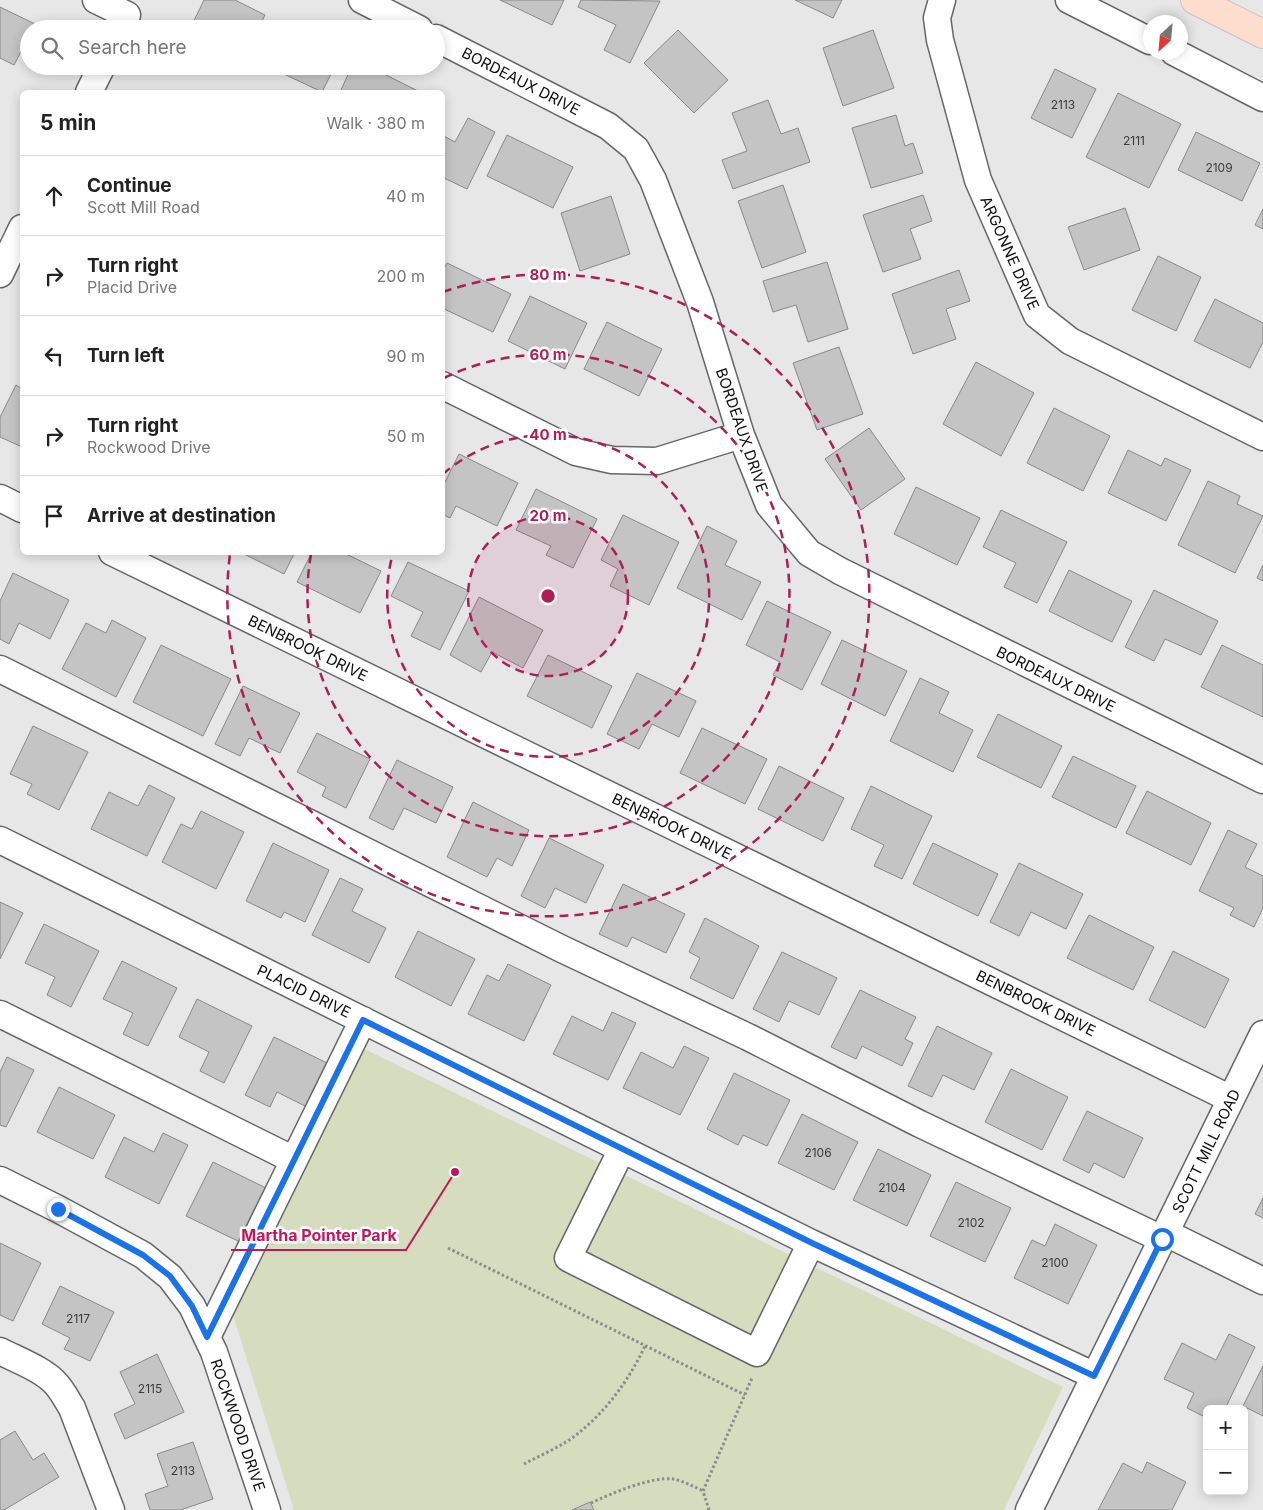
<!DOCTYPE html>
<html lang="en">
<head>
<meta charset="utf-8">
<style>
	:root { --surface:#fff; --page:#f2f2f2; --text:#222; --muted:#767676; --line:#e0e0e0 }
	body { margin:0; font-family:Inter,sans-serif; background:var(--page); color:var(--text) }
	.controls { position:absolute; right:15px; bottom:15px; display:grid; overflow:hidden; border-radius:8px; box-shadow:0 2px 12px #0003 }
	.controls button { width:45px; height:45px; display:grid; place-items:center; padding:0; border:0; border-bottom:1px solid var(--line); background:var(--surface); color:var(--text); font:25px sans-serif }
	.compass { position:absolute; left:1143px; top:15px; width:45px; height:45px; border-radius:50%; background:var(--surface); box-shadow:0 2px 12px #0003; rotate:206deg }
	.stop { position:absolute; width:15px; height:15px; margin:-11px; border:4px solid #1a73e8; border-radius:50%; background:#fff }
	.stop.end { background:#1a73e8; border-color:#fff; box-shadow:0 1px 5px #0008 }
	.list { margin:0; padding:0; list-style:none }
	h2 { display:flex; justify-content:space-between; align-items:center; height:65px; margin:0; padding:0 20px; font-size:21px }
	h2 small { font-size:16px; font-weight:400; color:var(--muted) }
	.list li { display:grid; grid-template-columns:32px 1fr auto; gap:15px; align-items:center; box-sizing:border-box; height:80px; padding:0 20px; border-top:1px solid var(--line) }
	.list b { display:block; font-size:19px; white-space:nowrap }
	.list p { margin:0; font-size:16px; white-space:nowrap; color:var(--muted) }
	.list em { font-size:16px; font-style:normal; color:var(--muted) }
	.icon { flex:none; width:28px; height:28px; fill:none; stroke:currentColor; stroke-width:2; stroke-linecap:round; stroke-linejoin:round }
	.map { position:relative; flex:none; width:1263px; height:1510px; overflow:hidden }
	.search { position:absolute; background:var(--surface); box-shadow:0 2px 12px #0003; left:20px; top:20px; width:425px; height:55px; display:flex; align-items:center; gap:12px; box-sizing:border-box; padding:0 18px; border-radius:28px; color:var(--muted); font-size:19px }
	.panel { position:absolute; background:var(--surface); box-shadow:0 2px 12px #0003; left:20px; top:90px; width:425px; height:465px; border-radius:8px }
	.map>svg:first-child { display:block }
</style>
</head>
<body>
<div class="map">
<svg width="1263" height="1510" viewBox="0 0 1263 1510">
	<rect width="100%" height="100%" fill="#e7e7e8"/>
	<!-- green -->
	<path fill="#d6ddbe" d="M356 1045 1063 1387 1004 1510H294L228 1299Z"/>
	<!-- building -->
	<path fill="#c5c4c4" stroke="#898888" d="M204 0H235L265 15 258 29H190Z
		M500 0H564L552 25Z
		M581 0 660 1 630 63 604 50 616 25 578 7Z
		M795 0H842L833 18Z
		M0 7 35 24 32 29H29V36L14 65 0 58Z
		M281 24 291 29H279Z
		M678 30 728 80 694 113 644 63Z
		M873 30 894 88 843 106 823 48Z
		M267 66H335L322 92Z
		M352 66H368L418 91 417 92H340Z
		M1055 69 1096 89 1072 138 1031 118Z
		M1118 93 1181 124 1149 188 1086 157Z
		M768 100 781 134 798 128 810 162 733 189 722 160 747 151 732 113Z
		M896 115 905 146 913 143 923 173 871 188 852 128Z
		M468 118 495 132 467 189 442 177V135L455 142Z
		M1196 132 1260 163 1242 201 1178 170Z
		M507 135 573 167 553 208 487 176Z
		M783 185 806 252 762 268 738 201Z
		M923 195 932 221 910 229 921 259 883 272 863 215Z
		M611 196 630 254 580 271 561 213Z
		M1125 208 1140 250 1084 270 1068 227Z
		M1263 209V229L1255 225Z
		M1158 256 1201 277 1176 331 1132 310Z
		M827 262 848 329 808 342 796 305 773 312 763 281Z
		M447 263 511 294 493 332 442 308V272Z
		M959 270 970 301 946 309 956 339 913 354 892 294Z
		M530 296 587 323 565 369 508 341Z
		M1215 299 1263 323V342L1250 368 1194 341Z
		M607 322 662 349 639 396 584 369Z
		M839 347 863 414 817 430 793 363Z
		M976 362 1034 393 1001 456 943 424Z
		M16 385 22 389V447L0 437V417Z
		M1054 408 1110 436 1083 491 1027 463Z
		M869 428 905 479 861 510 825 459Z
		M1128 450 1161 466 1165 458 1191 470 1166 521 1108 493Z
		M459 454 518 483 497 526 456 506 450 518 442 514V488Z
		M1208 481 1240 496 1237 504 1263 516 1235 573 1178 545Z
		M916 487 980 518 957 565 894 534Z
		M536 489 597 519 573 568 546 555 551 546 516 530Z
		M1001 510 1067 542 1037 603 1004 587 1016 563 983 547Z
		M623 515 679 542 649 605 610 586 618 569 601 560Z
		M707 526 737 541 725 565 761 582 742 620 677 588Z
		M240 552H295L284 574Z
		M312 552H342L381 571 360 613 297 582Z
		M408 562 469 591 440 650 411 636 423 612 391 596Z
		M1263 565V581L1257 578Z
		M1069 570 1132 601 1112 642 1049 611Z
		M13 573 69 600 50 639 19 623 9 644 0 639V601Z
		M1154 590 1218 621 1201 655 1165 639 1154 661 1125 647Z
		M479 597 543 630 523 668 492 652 481 672 450 655Z
		M767 601 831 632 802 690 773 675 780 662 746 645Z
		M112 620 146 638 116 697 62 669 86 623 106 633Z
		M842 640 907 671 885 716 821 684Z
		M161 645 231 679 203 736 133 702Z
		M1222 645 1263 665V717L1201 687Z
		M548 655 612 686 592 728 527 696Z
		M637 673 696 701 679 737 652 724 639 749 607 734Z
		M920 678 949 692 939 713 973 730 953 772 890 741Z
		M243 686 300 713 280 753 249 738 240 756 215 744Z
		M998 714 1062 746 1041 788 977 757Z
		M33 726 88 752 59 810 27 794 32 784 10 774Z
		M702 728 767 759 745 804 680 773Z
		M317 733 370 759 346 808 322 796 326 787 297 772Z
		M1073 756 1136 786 1116 828 1052 797Z
		M397 760 453 787 436 823 404 808 393 830 369 818Z
		M779 766 844 798 823 841 758 809Z
		M149 785 175 798 147 856 91 829 109 792 138 806Z
		M871 786 932 816 902 879 874 866 884 845 851 829Z
		M1147 791 1211 823 1191 865 1126 833Z
		M473 802 529 830 512 866 497 858 487 877 447 857Z
		M201 811 244 832 216 889 162 862 181 824 192 829Z
		M1228 830 1257 844 1245 867 1263 876V908L1254 927 1230 915 1234 908 1199 891Z
		M549 838 604 865 586 903 555 888 545 908 521 896Z
		M273 843 329 870 305 922 284 912 281 918 246 901Z
		M933 843 998 874 978 916 913 884Z
		M1019 863 1083 894 1066 929 1031 912 1019 936 990 922Z
		M340 878 363 889 352 911 386 928 369 963 312 935Z
		M623 884 685 914 666 953 632 937 627 947 599 934Z
		M0 902 23 913 0 959Z
		M1089 915 1154 947 1133 990 1067 958Z
		M705 918 759 946 733 999 690 978 700 958 689 952Z
		M44 924 99 951 71 1007 47 995 55 977 25 963Z
		M418 931 475 959 451 1006 395 977Z
		M1173 951 1229 979 1205 1028 1149 1000Z
		M782 952 837 978 819 1015 789 1001 779 1022 753 1009Z
		M122 961 177 988 148 1046 123 1034 133 1013 103 999Z
		M508 964 551 985 524 1041 468 1014 487 975 499 981Z
		M860 990 916 1017 905 1039 913 1043 902 1066 862 1046 856 1059 831 1047Z
		M197 999 252 1026 224 1083 200 1071 209 1052 179 1037Z
		M612 1012 636 1023 608 1080 553 1054 572 1016 603 1031Z
		M937 1026 992 1053 974 1090 943 1075 932 1097 908 1086Z
		M274 1037 329 1064 307 1107 277 1092 270 1107 245 1095Z
		M684 1046 709 1058 680 1115 623 1088 641 1052 673 1068Z
		M7 1057 34 1070 6 1127 0 1125V1072Z
		M1011 1069 1068 1097 1042 1150 985 1122Z
		M734 1073 790 1100 767 1146 743 1135 738 1145 707 1129Z
		M59 1087 115 1115 93 1159 37 1132Z
		M1087 1111 1143 1138 1124 1178 1094 1163 1089 1173 1063 1160Z
		M802 1114 858 1142 834 1190 778 1163Z
		M163 1133 188 1145 159 1204 105 1177 124 1137 154 1152Z
		M878 1149 931 1175 907 1226 853 1200Z
		M213 1162 266 1188 240 1242 186 1216Z
		M956 1182 1011 1208 985 1262 930 1236Z
		M1263 1198V1218L1255 1214Z
		M1055 1224 1097 1245 1068 1304 1014 1278 1032 1240 1045 1246Z
		M0 1243 41 1263 13 1321 0 1315Z
		M60 1286 114 1312 90 1361 64 1349 70 1338 42 1324Z
		M1229 1334 1255 1347 1225 1409H1207V1418L1187 1408 1194 1393 1164 1379 1182 1343 1216 1360Z
		M157 1354 184 1412 125 1439 114 1414 135 1404 120 1372Z
		M1263 1366V1416L1243 1406Z
		M15 1431 33 1460 44 1453 59 1477 4 1510H1L0 1508V1440Z
		M193 1442 213 1499 180 1510H150L145 1494 168 1486 157 1454Z
		M1147 1462 1186 1482 1172 1510H1098L1123 1463 1142 1473Z
		M590 1502 594 1510H572Z"/>
	<g fill="none" stroke-linecap="round" stroke-linejoin="round">
		<!-- minor casing -->
		<g stroke="#656667" stroke-width="29">
			<path id="minor" d="M96 0 127 15
				M362 0 419 29
				M942 0 937 18 940 40 978 180 1037 315 1070 341 1263 437
				M1069 0 1150 41
				M436 38 608 126 636 149 653 180 700 302 741 435 769 505 809 553 840 571 1263 780
				M1174 52 1263 98
				M89 92 102 66
				M0 274 22 228
				M442 385 576 452 612 460 657 461 741 435
				M0 498 22 509
				M112 552 1231 1099
				M0 669 562 949 748 1037 920 1124 1162 1239
				M0 840 811 1243 1095 1376
				M0 1014 294 1160
				M622 1149 568 1258 757 1353 811 1243
				M0 1180 58 1209 143 1255 170 1277 192 1306 214 1352 267 1510
				M1166 1233 1263 1281
				M207 1337 363 1020
				M0 1351C17 1360 45 1370 57 1385 63 1392 67 1400 72 1408L111 1510
				M1029 1510 1263 1034"/>
		</g>
		<!-- major casing -->
		<g stroke="#c5c5c5" stroke-width="30">
			<path id="major" d="M1195 0 1263 34"/>
		</g>
		<!-- path -->
		<path stroke="#8c8c8d" stroke-width="3" stroke-dasharray="2.5 2.5" stroke-linecap="butt" d="M448 1248 745 1395
			M524 1464C543 1454 565 1445 581 1431 608 1409 630 1378 645 1346
			M591 1503C610 1494 652 1476 673 1479 683 1481 693 1486 703 1491
			M709 1510 703 1491 752 1378"/>
		<!-- minor -->
		<use href="#minor" stroke="#fff" stroke-width="26"/>
		<!-- major -->
		<use href="#major" stroke="#ffddce" stroke-width="28"/>
	</g>
	<g fill="none" stroke-linecap="round" stroke-linejoin="round">
		<!-- route -->
		<path stroke="#1a73e8" stroke-width="6" d="M58 1209 143 1255 170 1276 192 1306 207 1337 363 1020 812 1243 1094 1376 1162 1239"/>
	</g>
	<!-- distance rings -->
	<circle cx="548" cy="596" r="80" fill="#ad1e57" fill-opacity=".12"/>
	<g fill="none" stroke="#ad1e57" stroke-width="2.5" stroke-dasharray="9 6">
		<circle cx="548" cy="596" r="80"/>
		<path d="M443 474A161 161 0 1 1 393 553"/>
		<path d="M444 378A241 241 0 1 1 311 554"/>
		<path d="M443 292A321 321 0 1 1 230 554"/>
	</g>
	<g text-anchor="middle" dominant-baseline="central" stroke-width="5" stroke-linejoin="round" paint-order="stroke">
		<!-- number labels -->
		<g font-size="12" fill="#3b3b3b">
			<text x="1063" y="104">2113</text>
			<text x="1134" y="140">2111</text>
			<text x="1219" y="167">2109</text>
			<text x="818" y="1152">2106</text>
			<text x="892" y="1187">2104</text>
			<text x="971" y="1222">2102</text>
			<text x="1055" y="1262">2100</text>
			<text x="78" y="1318">2117</text>
			<text x="150" y="1388">2115</text>
			<text x="183" y="1470">2113</text>
		</g>
		<!-- street labels -->
		<g font-size="15" fill="#0d0d0d" stroke="#fff">
			<text transform="translate(521 81) rotate(27)">BORDEAUX DRIVE</text>
			<text transform="translate(1010 253) rotate(66)">ARGONNE DRIVE</text>
			<text transform="translate(742 430) rotate(71)">BORDEAUX DRIVE</text>
			<text transform="translate(308 648) rotate(26)">BENBROOK DRIVE</text>
			<text transform="translate(1056 679) rotate(26)">BORDEAUX DRIVE</text>
			<text transform="translate(672 826) rotate(26)">BENBROOK DRIVE</text>
			<text transform="translate(304 991) rotate(26)">PLACID DRIVE</text>
			<text transform="translate(1036 1003) rotate(26)">BENBROOK DRIVE</text>
			<text transform="translate(1206 1151) rotate(-64)">SCOTT MILL ROAD</text>
			<text transform="translate(238 1425) rotate(71)">ROCKWOOD DRIVE</text>
		</g>
	</g>
	<circle cx="548" cy="596" r="8" fill="#ad1e57" stroke="#fff" stroke-width="2.5"/>
	<g font-size="15" text-anchor="middle" font-weight="bold" fill="#ad1e57" stroke="#fff" stroke-width="5" stroke-linejoin="round" paint-order="stroke">
		<text x="548" y="280">80 m</text>
		<text x="548" y="360">60 m</text>
		<text x="548" y="440">40 m</text>
		<text x="548" y="521">20 m</text>
	</g>
	<!-- callouts -->
	<path fill="none" stroke="#c2185b" stroke-width="2" d="M455 1172L406 1250H231"/>
	<circle fill="#c2185b" stroke="#fff" stroke-width="2" cx="455" cy="1172" r="5"/>
	<g font-size="16" text-anchor="middle" font-weight="bold" fill="#c2185b" stroke="#fff" stroke-width="5" stroke-linejoin="round" paint-order="stroke">
		<text x="319" y="1241">Martha Pointer Park</text>
	</g>
</svg>
<div class="controls">
<button>+</button>
<button>−</button>
</div>
<svg class="compass" viewBox="-18 -18 36 36"><path d="M0-13l5 13h-10z" fill="#e53935"/><path d="M0 13l5-13h-10z" fill="#767676"/></svg>
<div class="stop" style="left:1162px;top:1239px"></div>
<div class="stop end" style="left:58px;top:1209px"></div>
<div class="search"><svg class="icon" aria-label="search" viewBox="0 0 24 24"><circle cx="10" cy="10" r="6"/><path d="M15 15l6 6"/></svg>Search here</div>
<section class="panel">
<h2>5 min<small>Walk · 380 m</small></h2>
<ul class="list">
<li><svg class="icon" aria-label="ahead" viewBox="0 0 24 24"><path d="M12 20V5M6 11l6-6 6 6"/></svg><div><b>Continue</b><p>Scott Mill Road</p></div><em>40 m</em></li>
<li><svg class="icon" aria-label="right" viewBox="0 0 24 24"><path d="M7 20v-9h11M14 6l5 5-5 5"/></svg><div><b>Turn right</b><p>Placid Drive</p></div><em>200 m</em></li>
<li><svg class="icon" aria-label="left" viewBox="0 0 24 24"><path d="M17 20v-9H6M10 6l-5 5 5 5"/></svg><div><b>Turn left</b></div><em>90 m</em></li>
<li><svg class="icon" aria-label="right" viewBox="0 0 24 24"><path d="M7 20v-9h11M14 6l5 5-5 5"/></svg><div><b>Turn right</b><p>Rockwood Drive</p></div><em>50 m</em></li>
<li><svg class="icon" aria-label="arrive" viewBox="0 0 24 24"><path d="M6 21V4h12l-3 4 3 4H6"/></svg><div><b>Arrive at destination</b></div></li>
</ul>
</section>
</div>
</body>
</html>
